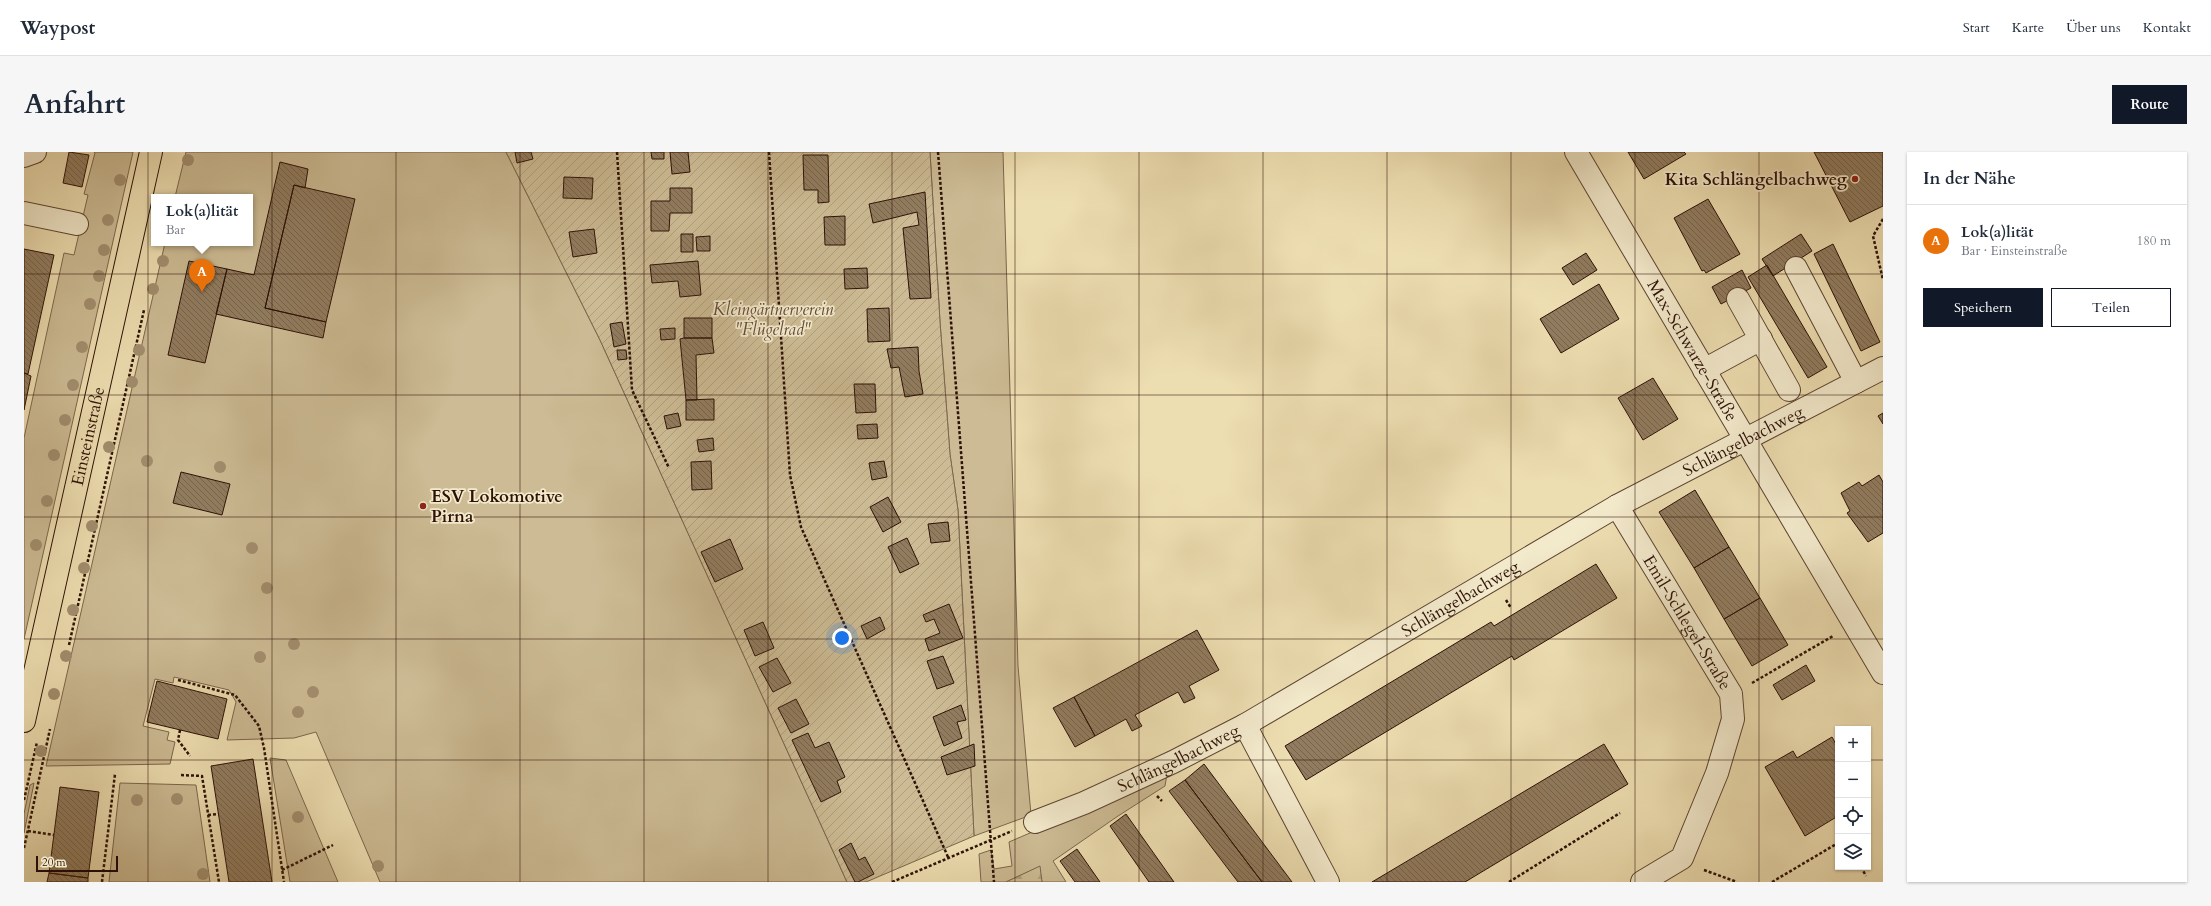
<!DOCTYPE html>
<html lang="de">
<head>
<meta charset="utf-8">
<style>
	:root { --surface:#fff; --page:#f6f6f7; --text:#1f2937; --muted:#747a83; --line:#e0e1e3; --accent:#111827 }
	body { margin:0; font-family:Cardo,serif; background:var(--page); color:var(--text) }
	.controls { position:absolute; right:12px; bottom:12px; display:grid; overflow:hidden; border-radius:0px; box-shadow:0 1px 3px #0004 }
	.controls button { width:36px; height:36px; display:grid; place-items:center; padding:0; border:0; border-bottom:1px solid var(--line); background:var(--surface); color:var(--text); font:20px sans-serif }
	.scale { position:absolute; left:12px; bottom:10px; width:82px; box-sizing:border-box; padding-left:4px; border:2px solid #2d1106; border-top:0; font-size:11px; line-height:14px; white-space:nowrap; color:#2d1106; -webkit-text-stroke:3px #f3eacc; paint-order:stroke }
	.you { position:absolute; left:818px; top:486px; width:14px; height:14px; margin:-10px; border:3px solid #fff; border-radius:50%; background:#1a73e8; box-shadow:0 0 0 6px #1a73e833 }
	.badge { display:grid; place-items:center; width:26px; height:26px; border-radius:50%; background:var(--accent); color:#fff; font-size:13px; font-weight:700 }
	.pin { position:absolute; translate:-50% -33px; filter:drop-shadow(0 1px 2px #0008) }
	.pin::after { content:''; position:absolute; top:21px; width:14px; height:12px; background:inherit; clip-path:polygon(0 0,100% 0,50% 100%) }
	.popup { position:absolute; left:127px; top:42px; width:102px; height:52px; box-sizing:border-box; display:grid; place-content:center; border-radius:0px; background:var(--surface); filter:drop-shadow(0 1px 3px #0005); font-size:13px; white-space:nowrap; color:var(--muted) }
	.popup b { font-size:15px; color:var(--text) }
	.popup::after { content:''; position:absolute; left:50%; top:100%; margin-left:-8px; border:8px solid transparent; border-top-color:var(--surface) }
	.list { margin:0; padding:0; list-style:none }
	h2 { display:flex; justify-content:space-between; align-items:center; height:52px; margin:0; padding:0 16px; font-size:17px }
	h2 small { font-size:13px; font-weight:400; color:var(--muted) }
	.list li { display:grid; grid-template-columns:26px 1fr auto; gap:12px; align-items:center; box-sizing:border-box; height:72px; padding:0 16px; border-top:1px solid var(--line) }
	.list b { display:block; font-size:15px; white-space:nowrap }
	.list p { margin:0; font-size:13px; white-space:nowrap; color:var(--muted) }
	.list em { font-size:13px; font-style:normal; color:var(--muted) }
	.actions { display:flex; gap:8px; padding:12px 16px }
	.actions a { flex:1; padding:9px 0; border:1px solid var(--accent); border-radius:0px; text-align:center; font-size:14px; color:var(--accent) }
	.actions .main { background:var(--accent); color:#fff }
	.icon { flex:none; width:22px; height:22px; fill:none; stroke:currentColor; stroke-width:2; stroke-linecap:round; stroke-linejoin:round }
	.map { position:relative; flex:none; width:1859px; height:730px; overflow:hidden; border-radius:0px }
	header { display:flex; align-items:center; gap:24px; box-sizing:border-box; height:56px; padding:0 20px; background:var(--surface); border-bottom:1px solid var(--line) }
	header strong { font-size:19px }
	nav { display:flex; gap:22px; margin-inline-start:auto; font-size:14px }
	.intro { display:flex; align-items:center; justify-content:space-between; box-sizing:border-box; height:96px; padding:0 24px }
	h1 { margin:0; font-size:28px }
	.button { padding:10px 18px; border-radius:0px; background:var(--accent); color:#fff; font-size:14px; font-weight:700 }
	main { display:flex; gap:24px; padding:0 24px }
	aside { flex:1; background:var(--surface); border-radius:0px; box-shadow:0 1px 3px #0004 }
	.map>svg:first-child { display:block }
</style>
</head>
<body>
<header>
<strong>Waypost</strong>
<nav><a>Start</a><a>Karte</a><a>Über uns</a><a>Kontakt</a></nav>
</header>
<div class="intro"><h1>Anfahrt</h1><a class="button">Route</a></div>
<main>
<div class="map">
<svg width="1859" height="730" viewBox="0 0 1859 730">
	<defs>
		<pattern id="forest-firs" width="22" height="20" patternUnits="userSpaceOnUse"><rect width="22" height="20" fill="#ccbb94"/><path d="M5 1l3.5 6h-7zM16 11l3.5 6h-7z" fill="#b0a07e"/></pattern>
		<pattern id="garden-furrows" width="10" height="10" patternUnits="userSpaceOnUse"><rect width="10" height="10" fill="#ccbb94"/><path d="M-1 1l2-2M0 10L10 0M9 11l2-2" fill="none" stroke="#b0a07e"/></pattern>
		<pattern id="building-back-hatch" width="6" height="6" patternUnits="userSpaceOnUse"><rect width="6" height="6" fill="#917c5f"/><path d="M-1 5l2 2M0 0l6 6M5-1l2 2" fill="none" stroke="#77644c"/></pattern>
	</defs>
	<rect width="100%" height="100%" fill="#eddeb1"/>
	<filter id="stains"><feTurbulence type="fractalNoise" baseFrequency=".005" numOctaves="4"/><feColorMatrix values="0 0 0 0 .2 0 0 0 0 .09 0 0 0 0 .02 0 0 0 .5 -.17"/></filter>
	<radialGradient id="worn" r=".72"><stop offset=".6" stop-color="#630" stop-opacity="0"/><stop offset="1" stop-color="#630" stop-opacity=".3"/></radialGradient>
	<!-- grass -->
	<path fill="#ccbb94" stroke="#7c664d" d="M70 0H109L0 487V286L40 101 50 103 64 43 60 42 71 1Z
		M162 0H482L576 188 823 730H356L292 580 270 586 203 588 212 550 205 538 150 525 149 531 131 527 119 574 145 580 143 588 151 590 146 612 22 614 141 91H226V45H151Z
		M906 0H979L994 514 1007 663 950 684 934 358 926 303 916 170Z
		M246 606 262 608 314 730H266Z
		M1143 622 1141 634 1094 664 1029 709 1042 730H1018L1015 715 982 730H957L955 702 967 698 970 717 988 714 985 690Z
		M10 631 0 681V662L6 633Z
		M96 631 172 633 186 730H85Z"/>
	<!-- forest -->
	<path fill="url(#forest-firs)" stroke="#7c664d" d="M1016 714 1018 730H982Z"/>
	<!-- garden -->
	<path fill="url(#garden-furrows)" stroke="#7c664d" d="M482 0H906L916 170 926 302 934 358 950 684 842 730H823L576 188Z"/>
	<!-- building -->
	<path fill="url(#building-back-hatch)" stroke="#2d1106" d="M45 0 65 3 58 35 39 31Z
		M491 0H507L509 7 493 11Z
		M627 0H640V7H628Z
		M646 0H664L666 20 648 22Z
		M1604 0H1660L1662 2 1620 27Z
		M1790 0H1859V54L1826 70Z
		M779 3H804L805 50 794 51V38H780Z
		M256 10 284 17 281 36 270 33 241 156 302 170 299 186 192 162 203 117 230 123Z
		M540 25 569 26 568 47 539 46Z
		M270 33 331 47 302 170 241 156Z
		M646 36H668V61H646L645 79H627V49H646Z
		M901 40 907 146 886 147 879 76 895 73 893 60 849 71 845 52Z
		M1684 47 1716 102 1682 121 1680 118 1678 119 1650 66Z
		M821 64V93H801L800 65Z
		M570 77 573 101 549 105 545 80Z
		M657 82H669V100H657Z
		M1777 82 1788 99 1749 124 1738 107Z
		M686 84V99H673L672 85Z
		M1809 92 1856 190 1837 199 1790 102Z
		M0 97 30 103 4 222 0 221Z
		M1562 101 1573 118 1549 133 1538 116Z
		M165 109 203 117 181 211 144 203Z
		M674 109 677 143 656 145 654 129 628 131 626 113Z
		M1743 113 1803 215 1784 226 1724 125Z
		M843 116 844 136 821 137 820 117Z
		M1718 118 1727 136 1697 152 1688 135Z
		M1575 132 1595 167 1537 201 1516 167Z
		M865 156 866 189 844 190 843 157Z
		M660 166H688V186H660Z
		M598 170 602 192 590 195 586 172Z
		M651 176V187L637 188 636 177Z
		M660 186H688L690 201 672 203 673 248H662L656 187Z
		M894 195 895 219 899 242 881 245 875 215 867 216 863 197Z
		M593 198H602L603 207 594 208Z
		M0 221 7 224 0 258Z
		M1629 226 1654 267 1619 288 1594 246Z
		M830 232H851L852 260 832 261Z
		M690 247V268H662V248Z
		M654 261 657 274 643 277 640 264Z
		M1859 261V272L1854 264Z
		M853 272 854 286 834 287 833 273Z
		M689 286 690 298 675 300 673 288Z
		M687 309 688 337 668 338 667 310Z
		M860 309 863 325 848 328 845 311Z
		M157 320 206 332 198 363 149 351Z
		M1855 323 1859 330V381L1844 390 1823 361 1826 359 1817 341 1835 330 1838 334Z
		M1671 338 1705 395 1670 416 1635 360Z
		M864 345 877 370 859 380 846 355Z
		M924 370 926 389 907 391 904 372Z
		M883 386 895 412 876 421 864 395Z
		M706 387 719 417 691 430 677 400Z
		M1705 395 1736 446 1700 467 1670 416Z
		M1572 412 1593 446 1490 508 1488 504 1282 628 1261 594 1467 470 1470 474Z
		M1736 446 1764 493 1728 514 1700 467Z
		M925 452 939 486 905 499 901 487 916 481 910 467 902 470 899 463Z
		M856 465 861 477 843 487 837 474Z
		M739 470 750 496 731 504 720 478Z
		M1173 478 1195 518 1165 534 1171 546 1160 551 1154 540 1111 563 1118 574 1108 579 1102 567 1071 584 1050 545Z
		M919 504 930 531 913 537 903 509Z
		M753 506 767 531 749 540 735 515Z
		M1782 513 1791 529 1758 548 1749 533Z
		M133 529 203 547 194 587 123 570Z
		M1050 545 1071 584 1051 595 1029 556Z
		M772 547 785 572 767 581 754 556Z
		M937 553 942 568 933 570 938 586 920 594 909 565Z
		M784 581 791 596 805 590 821 625 813 629 817 640 797 650 768 588Z
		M1808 585 1814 596V664L1781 684 1741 615 1769 599 1773 606Z
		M950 592 951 614 923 623 917 605Z
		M1580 592 1604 632 1441 730H1348Z
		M229 607 248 730H205L187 614Z
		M1180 612 1268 730H1238L1161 628Z
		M1161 628 1238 730H1214L1145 639Z
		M36 635 75 640 64 726 25 721Z
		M1102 662 1150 730H1125L1086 674Z
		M827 691 835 708 841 705 850 722 834 730H831L815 698Z
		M1053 697 1076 730H1051L1036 709Z
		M25 721 64 726V730H23Z"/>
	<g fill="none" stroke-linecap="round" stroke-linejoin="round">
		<!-- minor casing -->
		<g stroke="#5d4431" stroke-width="24">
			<g id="minor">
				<path id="s1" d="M1552 0 1859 521"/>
				<path d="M0 4 11 0"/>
				<path d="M0 61 53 72"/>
				<path d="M1772 116 1832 230"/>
				<path d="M1714 147 1765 238"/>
				<path d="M1680 218 1737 187"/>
				<path id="s2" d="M1593 354 1707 542 1709 567 1693 621 1658 706 1618 730"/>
				<path d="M1221 573 1304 730"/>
				<path id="s3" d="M1011 670 1060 651 1149 610 1221 573 1593 354 1859 216"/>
			</g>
		</g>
		<!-- major casing -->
		<g stroke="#2d1106" stroke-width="24">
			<g id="major">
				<path id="s4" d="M0 569 127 0"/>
			</g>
		</g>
		<!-- path -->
		<path stroke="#2d1106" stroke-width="2.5" stroke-dasharray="3 2" stroke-linecap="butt" d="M593 0 608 238 645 316
			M745 0 766 323 777 375 924 705
			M914 0 970 730
			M1859 67 1849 84 1859 128
			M1482 448 1487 456
			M45 493 120 158
			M154 528 211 543 235 574 240 596 260 730
			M1728 531 1809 484
			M156 578 154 588 166 604
			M157 623 178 624 195 730
			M1133 644 1138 649
			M0 648 13 590
			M184 663 195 662
			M4 679 30 683
			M0 696 26 577
			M1837 715 1842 724
			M258 718 309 693
			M1680 718 1713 730
			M78 730 91 622
			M868 730 988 679
			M1485 730 1596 661
			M1748 730 1814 691"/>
		<!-- minor -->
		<use href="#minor" stroke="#f3eacc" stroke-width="22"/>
		<!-- major -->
		<use href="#major" stroke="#eddeb1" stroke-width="22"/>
	</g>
	<!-- trees -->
	<g fill="#a28e6e">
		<circle cx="164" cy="8" r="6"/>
		<circle cx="96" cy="28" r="6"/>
		<circle cx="84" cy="68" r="6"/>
		<circle cx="80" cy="98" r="6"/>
		<circle cx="139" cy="109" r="6"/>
		<circle cx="75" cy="124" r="6"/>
		<circle cx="129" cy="137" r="6"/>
		<circle cx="66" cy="152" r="6"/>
		<circle cx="58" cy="195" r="6"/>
		<circle cx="115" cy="198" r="6"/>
		<circle cx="108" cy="230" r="6"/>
		<circle cx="49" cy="233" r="6"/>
		<circle cx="41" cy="268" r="6"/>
		<circle cx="85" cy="295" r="6"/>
		<circle cx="30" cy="303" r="6"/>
		<circle cx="123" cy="309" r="6"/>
		<circle cx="196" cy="315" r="6"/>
		<circle cx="23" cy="349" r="6"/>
		<circle cx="68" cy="374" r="6"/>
		<circle cx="12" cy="393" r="6"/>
		<circle cx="228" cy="396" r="6"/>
		<circle cx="60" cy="416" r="6"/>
		<circle cx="243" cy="436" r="6"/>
		<circle cx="49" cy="458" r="6"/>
		<circle cx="270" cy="492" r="6"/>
		<circle cx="42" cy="504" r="6"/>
		<circle cx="236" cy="505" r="6"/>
		<circle cx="289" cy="540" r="6"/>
		<circle cx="30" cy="542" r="6"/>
		<circle cx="274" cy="560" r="6"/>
		<circle cx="17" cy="599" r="6"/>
		<circle cx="153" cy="647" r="6"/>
		<circle cx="113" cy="648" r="6"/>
		<circle cx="274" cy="665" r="6"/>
		<circle cx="354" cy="714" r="6"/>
		<circle cx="179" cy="722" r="6"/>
	</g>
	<!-- grid -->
	<path fill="none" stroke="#2d1106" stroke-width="1" stroke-opacity="0.55" d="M124 0V730M248 0V730M372 0V730M496 0V730M620 0V730M744 0V730M868 0V730M991 0V730M1115 0V730M1239 0V730M1363 0V730M1487 0V730M1611 0V730M1735 0V730M0 122H1859M0 243H1859M0 365H1859M0 487H1859M0 608H1814M1844 608H1859"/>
	<!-- markers -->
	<g fill="#8f2418" stroke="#f3eacc" stroke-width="1.5">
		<circle cx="1831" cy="27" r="4"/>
		<circle cx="399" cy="354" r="4"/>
	</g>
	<g text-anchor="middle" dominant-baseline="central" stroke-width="3.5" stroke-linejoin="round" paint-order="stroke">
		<!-- poi labels -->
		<g font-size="17" font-weight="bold" fill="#2d1106" stroke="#f3eacc" text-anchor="end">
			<text x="1823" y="27">Kita Schlängelbachweg</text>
			<text x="407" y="344" text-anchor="start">ESV Lokomotive<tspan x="407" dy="20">Pirna</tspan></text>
		</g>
		<!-- park labels -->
		<g font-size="17" font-style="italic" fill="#654c38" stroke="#f3eacc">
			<text x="749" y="157">Kleingärtnerverein<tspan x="749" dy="20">"Flügelrad"</tspan></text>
		</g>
		<!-- street labels -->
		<g font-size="17" fill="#2d1106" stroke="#f3eacc">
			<text stroke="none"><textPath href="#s1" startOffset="230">Max-Schwarze-Straße</textPath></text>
			<text stroke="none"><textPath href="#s4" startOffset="292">Einsteinstraße</textPath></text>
			<text stroke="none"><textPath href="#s3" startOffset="805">Schlängelbachweg</textPath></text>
			<text stroke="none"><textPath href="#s3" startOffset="481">Schlängelbachweg</textPath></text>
			<text stroke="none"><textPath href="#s2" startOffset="136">Emil-Schlegel-Straße</textPath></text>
			<text stroke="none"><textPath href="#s3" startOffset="157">Schlängelbachweg</textPath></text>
		</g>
	</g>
	<rect width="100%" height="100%" filter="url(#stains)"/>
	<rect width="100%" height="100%" fill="url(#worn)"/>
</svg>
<div class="controls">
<button>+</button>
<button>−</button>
<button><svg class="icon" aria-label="locate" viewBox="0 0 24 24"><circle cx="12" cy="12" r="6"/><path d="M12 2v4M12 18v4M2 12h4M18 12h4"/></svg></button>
<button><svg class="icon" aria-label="layers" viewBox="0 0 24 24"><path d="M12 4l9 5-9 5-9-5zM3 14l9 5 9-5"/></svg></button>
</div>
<div class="scale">20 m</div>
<div class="you"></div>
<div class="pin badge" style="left:178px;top:140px;background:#e8710a">A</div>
<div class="popup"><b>Lok(a)lität</b>Bar</div>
</div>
<aside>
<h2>In der Nähe<small></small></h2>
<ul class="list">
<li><span class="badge" style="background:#e8710a">A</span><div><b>Lok(a)lität</b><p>Bar · Einsteinstraße</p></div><em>180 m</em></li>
</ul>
<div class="actions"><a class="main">Speichern</a><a>Teilen</a></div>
</aside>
</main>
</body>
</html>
